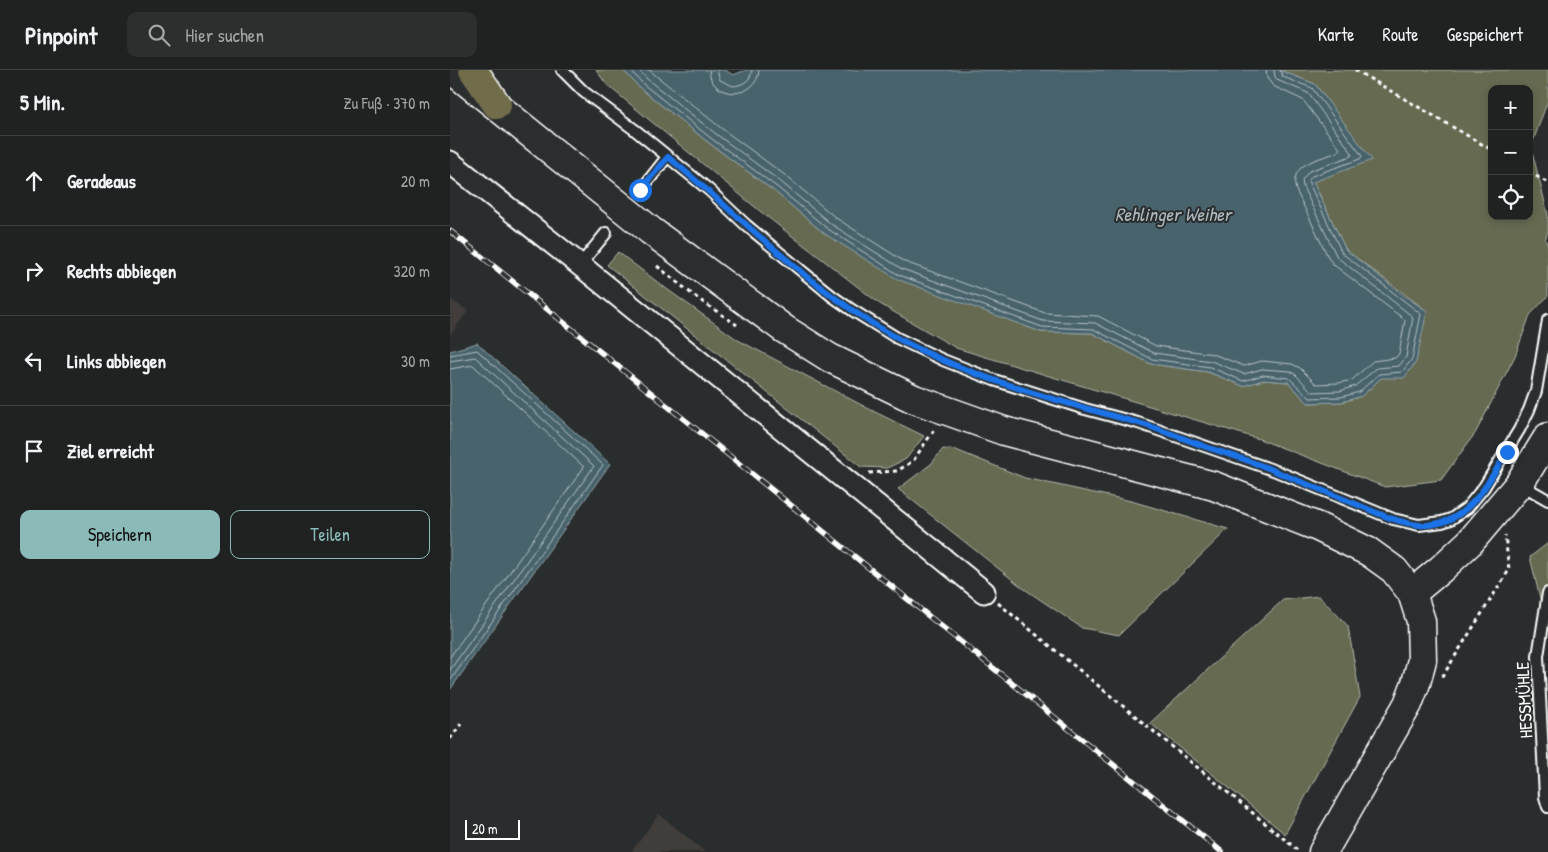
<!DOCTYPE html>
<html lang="de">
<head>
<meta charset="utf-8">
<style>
	:root { --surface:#202222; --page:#2d2f2f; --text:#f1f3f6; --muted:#a2a4a5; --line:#3d3f40; --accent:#8bbbb9 }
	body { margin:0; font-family:"Patrick Hand",sans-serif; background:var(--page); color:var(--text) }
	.controls { position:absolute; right:15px; top:15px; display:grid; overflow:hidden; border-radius:10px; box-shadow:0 2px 8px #0003 }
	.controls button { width:45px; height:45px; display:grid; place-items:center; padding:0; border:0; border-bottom:1px solid var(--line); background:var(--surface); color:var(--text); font:25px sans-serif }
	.scale { position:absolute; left:15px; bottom:12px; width:55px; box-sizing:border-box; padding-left:5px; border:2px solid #fff; border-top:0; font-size:14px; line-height:18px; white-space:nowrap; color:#fff; -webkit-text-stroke:4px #2a2d2e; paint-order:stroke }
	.stop { position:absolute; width:15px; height:15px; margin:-11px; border:4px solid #1a73e8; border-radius:50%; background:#fff }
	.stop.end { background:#1a73e8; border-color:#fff; box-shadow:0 1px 5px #0008 }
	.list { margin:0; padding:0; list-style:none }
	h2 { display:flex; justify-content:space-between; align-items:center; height:65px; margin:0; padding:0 20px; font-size:21px }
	h2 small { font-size:16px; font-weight:400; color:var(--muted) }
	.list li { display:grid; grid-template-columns:32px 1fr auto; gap:15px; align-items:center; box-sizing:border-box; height:90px; padding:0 20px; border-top:1px solid var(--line) }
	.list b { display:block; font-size:19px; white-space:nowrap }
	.list em { font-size:16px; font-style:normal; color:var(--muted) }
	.actions { display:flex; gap:10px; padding:15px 20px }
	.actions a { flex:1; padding:11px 0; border:1px solid var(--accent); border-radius:10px; text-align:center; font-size:18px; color:var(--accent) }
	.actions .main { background:var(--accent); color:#111 }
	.icon { flex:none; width:28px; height:28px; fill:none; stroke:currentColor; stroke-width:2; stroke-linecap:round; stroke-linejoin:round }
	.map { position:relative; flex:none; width:1098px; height:782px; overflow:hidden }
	header { display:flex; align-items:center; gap:30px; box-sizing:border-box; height:70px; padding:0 25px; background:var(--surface); border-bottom:1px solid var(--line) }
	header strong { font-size:24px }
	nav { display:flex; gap:28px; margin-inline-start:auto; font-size:18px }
	.search { width:350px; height:45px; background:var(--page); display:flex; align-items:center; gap:12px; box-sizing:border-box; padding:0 18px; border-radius:10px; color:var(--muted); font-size:19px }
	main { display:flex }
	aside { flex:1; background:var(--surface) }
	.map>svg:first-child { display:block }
</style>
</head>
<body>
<header>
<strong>Pinpoint</strong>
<div class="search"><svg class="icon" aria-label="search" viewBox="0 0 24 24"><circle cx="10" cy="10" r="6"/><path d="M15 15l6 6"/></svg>Hier suchen</div>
<nav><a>Karte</a><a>Route</a><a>Gespeichert</a></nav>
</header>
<main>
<aside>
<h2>5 Min.<small>Zu Fuß · 370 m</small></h2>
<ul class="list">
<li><svg class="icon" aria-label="ahead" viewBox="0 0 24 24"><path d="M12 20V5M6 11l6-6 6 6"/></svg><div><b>Geradeaus</b></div><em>20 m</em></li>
<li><svg class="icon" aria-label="right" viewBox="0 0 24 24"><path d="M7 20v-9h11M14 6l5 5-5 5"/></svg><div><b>Rechts abbiegen</b></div><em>320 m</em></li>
<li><svg class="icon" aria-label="left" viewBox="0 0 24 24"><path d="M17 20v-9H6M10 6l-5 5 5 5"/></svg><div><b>Links abbiegen</b></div><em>30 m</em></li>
<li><svg class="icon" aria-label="arrive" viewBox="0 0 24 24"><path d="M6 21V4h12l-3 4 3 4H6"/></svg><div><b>Ziel erreicht</b></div></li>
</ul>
<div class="actions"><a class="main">Speichern</a><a>Teilen</a></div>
</aside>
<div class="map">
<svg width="1098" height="782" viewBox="0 0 1098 782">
	<rect width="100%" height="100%" fill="#2a2d2e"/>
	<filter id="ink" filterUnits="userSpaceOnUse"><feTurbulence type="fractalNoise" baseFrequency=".02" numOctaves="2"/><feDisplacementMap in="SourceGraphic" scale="10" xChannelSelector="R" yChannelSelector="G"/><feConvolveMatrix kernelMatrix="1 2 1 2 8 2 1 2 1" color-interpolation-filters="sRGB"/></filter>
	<g filter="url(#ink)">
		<!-- built -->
		<path fill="#403e3b" d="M0 229 18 241 0 265Z
			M209 744 255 782H181Z"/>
		<!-- green -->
		<path fill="#656b51" stroke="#b2b5a8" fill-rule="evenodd" d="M146 0H173L190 18 259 73 324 121 375 164 538 242 591 262 642 263 701 294 758 302 793 316 813 310 838 312 858 333 892 332 912 326 931 308 972 261 977 241 896 180 863 111 921 90 865 14 829 0H1098V30L1081 77 1098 145V161L1095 170 1098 174V226L1080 245 1065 286 1026 362 991 410 935 417 809 369 506 278 430 234 311 142 157 15ZM1042 19H1079V146H1042Z
			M168 182 214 217 288 270 423 341 474 366 456 389 437 398 411 397 157 195Z
			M493 379 506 380 575 408 681 431 778 459 669 565 632 558 573 518 448 419 481 394Z
			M1098 473V562L1080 487Z
			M869 526 898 556 910 627 835 764 700 653 833 530Z"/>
		<!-- water -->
		<path fill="#48646d" stroke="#91a2a7" d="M173 0H275L283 5 296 0H829L865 14 922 90 863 112 896 180 953 225 977 241 966 292 954 308H931L912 326 892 332 858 333 838 312 813 310 793 316 758 302 701 294 642 263 591 262 447 209 375 164 324 121 259 73 190 18Z
			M27 273 160 394 0 620V281Z"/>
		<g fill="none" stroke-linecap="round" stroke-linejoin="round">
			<!-- shore -->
			<path stroke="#b6c1c5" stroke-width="1" d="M180 0 193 14 262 69 327 117 378 159 449 205 592 257 643 259 702 289 760 297 793 311 813 305 839 308 860 328 891 327 909 322 929 304 952 302 962 289 971 244 892 183 858 111 862 106 910 89 912 86 862 18 833 7 830 0
				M189 0 197 9 266 64 331 112 381 154 452 199 593 251 645 253 704 283 761 291 794 304 812 299 840 301 846 305 862 322 890 321 905 316 927 298 949 296 956 287 963 247 887 187 853 117 852 110 859 101 901 86 902 83 858 23 829 11 825 7 824 0
				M199 0 271 58 336 106 386 148 455 192 595 243 648 246 706 276 763 284 794 296 812 291 842 294 850 298 866 314 889 313 902 310 923 291 945 288 949 284 955 250 884 195 879 189 846 120C838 93 870 89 888 82L890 79 853 30 823 16 817 8 816 0
				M259 0C260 31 308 30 309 0
				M267 0 270 10 283 16C293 15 301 11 302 0
				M0 285 27 280 153 395 0 611
				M0 291 25 287 144 396 0 600
				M0 299 23 295 134 397 0 587"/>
			<!-- lane casing -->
			<g stroke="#fff" stroke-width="14">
				<path id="lane" d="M112 0 134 22 185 60 259 120 296 155 382 226 402 240 447 268 493 290 544 310 635 339 688 353 826 401 943 449 969 455 992 452 1001 449 1017 438 1034 417 1069 360 1079 340 1086 321 1098 250
					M191 120 217 87
					M130 195 156 163
					M1070 414 1098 430
					M1098 523 1088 586 1095 727 1098 737"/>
			</g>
			<!-- street casing -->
			<g stroke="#fff" stroke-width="25">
				<path id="street" d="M0 92 130 195 534 522"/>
			</g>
			<!-- secondary casing -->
			<g stroke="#fff" stroke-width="31">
				<path id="secondary" d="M2 0 201 161 334 259 380 288 464 329 554 361 764 416 868 457 919 482 944 500 962 523 971 551 972 590 966 613 958 634 873 782
					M962 523 991 499 1020 472 1069 414 1098 367"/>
			</g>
			<!-- highway casing -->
			<g stroke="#fff" stroke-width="31">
				<path id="highway" d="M23 0 47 35"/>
			</g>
			<!-- path -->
			<path stroke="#fff" stroke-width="3" stroke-dasharray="4 4" stroke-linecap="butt" d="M905 0 1042 80
				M1079 102 1098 113
				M207 196 247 228 287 255
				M419 403 447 401 463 391 484 360
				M548 533 850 782
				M992 607 1059 500 1055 465
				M0 669 11 654"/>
			<!-- lane -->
			<use href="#lane" stroke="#2a2d2e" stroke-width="10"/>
			<!-- street -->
			<use href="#street" stroke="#2a2d2e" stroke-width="21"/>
			<!-- secondary -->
			<use href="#secondary" stroke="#2a2d2e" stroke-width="28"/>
			<!-- highway -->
			<use href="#highway" stroke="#716d4b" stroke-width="28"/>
			<!-- rail casing -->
			<g stroke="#fff" stroke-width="5.5">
				<path id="rail" d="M0 161 772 782"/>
			</g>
			<!-- rail -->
			<use href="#rail" stroke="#2a2d2e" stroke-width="4" stroke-dasharray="11" stroke-linecap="butt"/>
		</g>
	</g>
	<g fill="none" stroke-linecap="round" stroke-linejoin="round" filter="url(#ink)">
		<!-- route -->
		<path stroke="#1a73e8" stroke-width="6" d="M190 120 218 87C293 148 361 221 447 268 521 308 604 330 685 352 710 359 734 369 759 378 783 386 808 393 832 404 859 415 886 426 913 437 930 444 949 453 969 455 976 456 985 454 993 452 1024 443 1041 407 1057 382"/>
	</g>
	<g text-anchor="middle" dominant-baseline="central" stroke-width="4" stroke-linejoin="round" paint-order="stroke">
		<!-- street labels -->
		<g font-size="18" fill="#fff" stroke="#2a2d2e">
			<text transform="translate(1074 630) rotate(-93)">HESSMÜHLE</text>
		</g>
		<!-- water labels -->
		<g font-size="19" font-style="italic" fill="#adb9bd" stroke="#2a2d2e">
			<text x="723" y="144">Rehlinger Weiher</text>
		</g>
	</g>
</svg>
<div class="controls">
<button>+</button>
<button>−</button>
<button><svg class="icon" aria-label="locate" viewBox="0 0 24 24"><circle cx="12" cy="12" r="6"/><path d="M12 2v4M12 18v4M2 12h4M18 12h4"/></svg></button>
</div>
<div class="scale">20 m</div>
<div class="stop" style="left:190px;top:120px"></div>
<div class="stop end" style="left:1057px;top:382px"></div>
</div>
</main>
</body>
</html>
